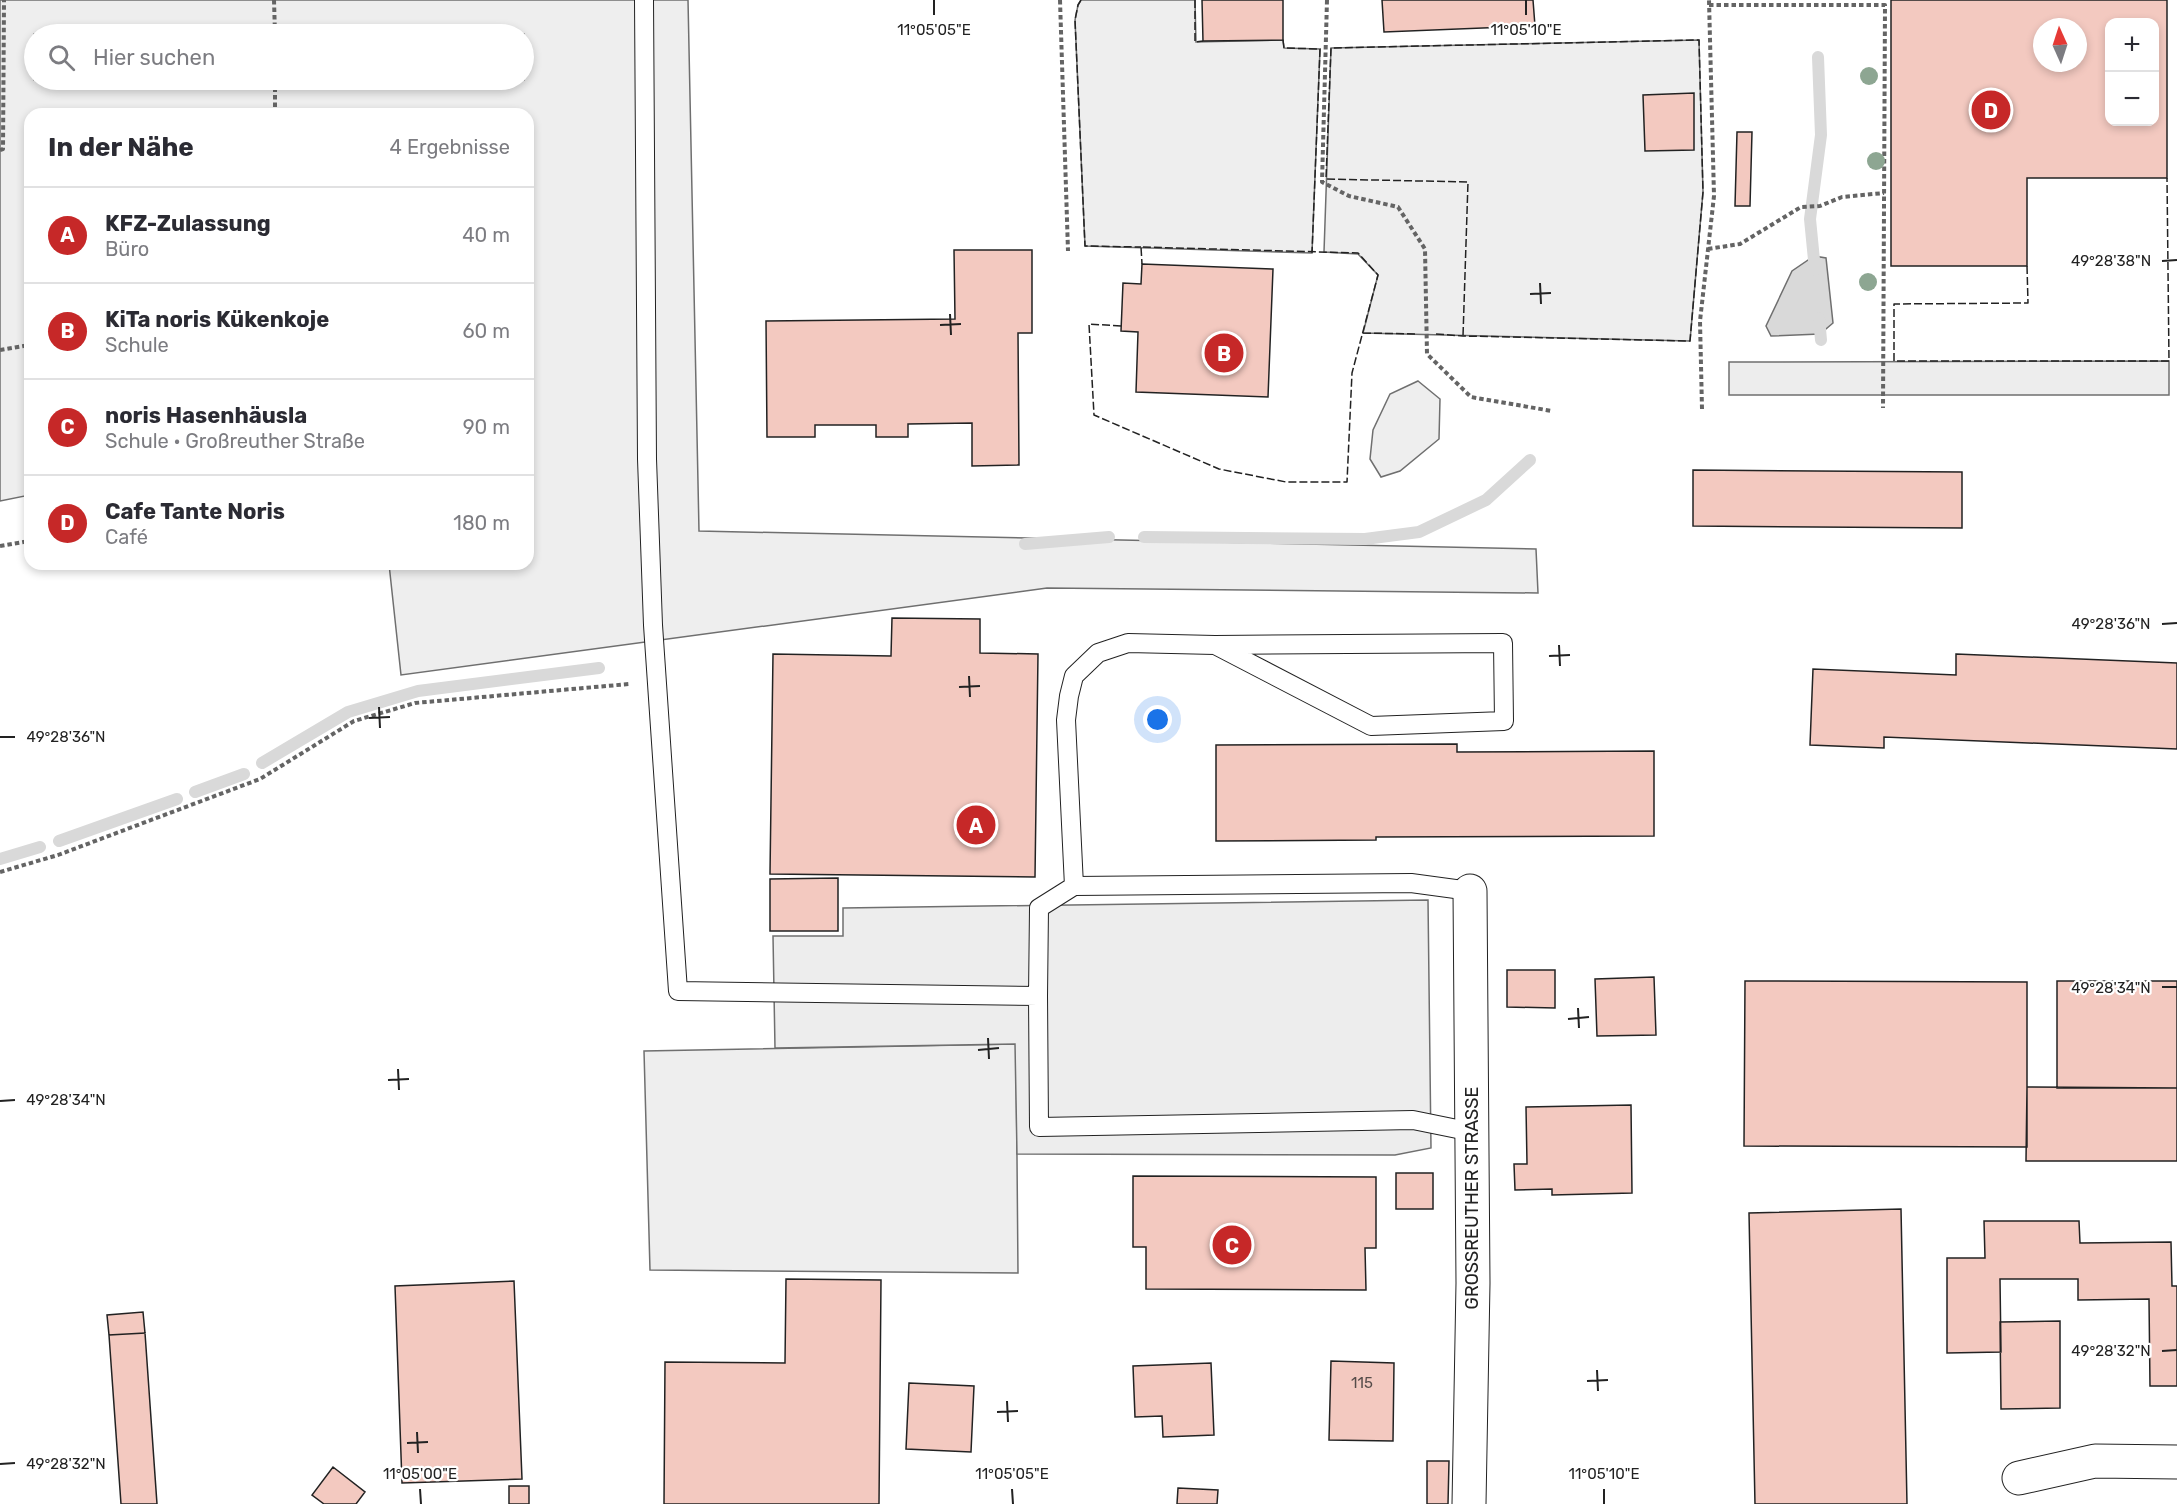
<!DOCTYPE html>
<html lang="de">
<head>
<meta charset="utf-8">
<style>
	:root { --surface:#fff; --page:#f7f7f7; --text:#2b2b33; --muted:#7c7c81; --line:#e1e1e2; --accent:#c62828 }
	body { margin:0; font-family:Rubik,sans-serif; background:var(--page); color:var(--text) }
	.controls { position:absolute; right:18px; top:18px; display:grid; overflow:hidden; border-radius:12px; box-shadow:0 3px 9px #0003 }
	.controls button { width:54px; height:54px; display:grid; place-items:center; padding:0; border:0; border-bottom:2px solid var(--line); background:var(--surface); color:var(--text); font:30px sans-serif }
	.compass { position:absolute; left:2033px; top:18px; width:54px; height:54px; border-radius:50%; background:var(--surface); box-shadow:0 3px 9px #0003; rotate:357deg }
	.you { position:absolute; left:1158px; top:720px; width:21px; height:21px; margin:-15px; border:4px solid #fff; border-radius:50%; background:#1a73e8; box-shadow:0 0 0 9px #1a73e833 }
	.badge { display:grid; place-items:center; width:39px; height:39px; border-radius:50%; background:var(--accent); color:#fff; font-size:20px; font-weight:700 }
	.pin { position:absolute; translate:-50% -50%; border:3px solid #fff; box-shadow:0 2px 6px #0006 }
	.list { margin:0; padding:0; list-style:none }
	h2 { display:flex; justify-content:space-between; align-items:center; height:78px; margin:0; padding:0 24px; font-size:26px }
	h2 small { font-size:20px; font-weight:400; color:var(--muted) }
	.list li { display:grid; grid-template-columns:39px 1fr auto; gap:18px; align-items:center; box-sizing:border-box; height:96px; padding:0 24px; border-top:2px solid var(--line) }
	.list b { display:block; font-size:22px; white-space:nowrap }
	.list p { margin:0; font-size:20px; white-space:nowrap; color:var(--muted) }
	.list em { font-size:20px; font-style:normal; color:var(--muted) }
	.icon { flex:none; width:33px; height:33px; fill:none; stroke:currentColor; stroke-width:2; stroke-linecap:round; stroke-linejoin:round }
	.map { position:relative; flex:none; width:2177px; height:1504px; overflow:hidden }
	.search { position:absolute; background:var(--surface); box-shadow:0 3px 9px #0003; left:24px; top:24px; width:510px; height:66px; display:flex; align-items:center; gap:15px; box-sizing:border-box; padding:0 21px; border-radius:33px; color:var(--muted); font-size:22px }
	.panel { position:absolute; background:var(--surface); box-shadow:0 3px 9px #0003; left:24px; top:108px; width:510px; height:462px; border-radius:18px }
	.map>svg:first-child { display:block }
</style>
</head>
<body>
<div class="map">
<svg width="2177" height="1504" viewBox="0 0 2177 1504">
	<rect width="100%" height="100%" fill="#fff"/>
	<!-- green -->
	<path fill="#eee" stroke="#6f6f6f" stroke-width="1.5" fill-rule="evenodd" d="M0 0H688L699 531 1536 549 1538 593 1047 588 401 675 389 564H528V114H30V495L0 501ZM34 34H524V80H34Z
		M1081 0H1195L1196 42 1283 40 1284 48 1320 49 1312 253 1085 246 1075 20 1078 5Z
		M1699 40 1703 192 1690 341 1363 333 1378 275 1358 254 1324 252 1331 48Z
		M1418 381 1440 399 1439 439 1400 471 1381 477 1370 459 1373 430 1390 394Z
		M1016 1044 1018 1273 650 1270 644 1051Z"/>
	<!-- parking -->
	<path fill="#ededed" stroke="#6f6f6f" stroke-width="1.5" d="M2169 361V395H1729V362Z
		M1428 900 1431 1148 1395 1155 1017 1154 1015 1044 775 1048 773 936H843V908Z"/>
	<!-- water -->
	<path fill="#d9d9d9" stroke="#6f6f6f" stroke-width="1.5" d="M1814 256 1826 258 1833 323 1820 334 1771 336 1766 326 1792 271Z"/>
	<g fill="none" stroke-linecap="round" stroke-linejoin="round">
		<!-- stream -->
		<path stroke="#d9d9d9" stroke-width="12" d="M1815 270 1810 219 1821 135 1818 57
			M1819 318 1821 340
			M1144 537 1365 539 1419 532 1486 500 1530 460
			M1025 544 1109 537
			M262 763 348 712 418 691 599 668
			M195 792 244 774
			M59 841 177 799
			M0 859 40 847"/>
	</g>
	<!-- building -->
	<path fill="#f3c9c0" stroke="#222" stroke-width="1.5" fill-rule="evenodd" d="M1202 0H1283V40L1203 41Z
		M1382 0H1533L1535 26 1384 32Z
		M1891 0H2167V178H2027V266H1891ZM2110 22H2154V122H2110ZM2042 27H2078V63H2042Z
		M1694 93V150L1645 151 1643 95Z
		M1737 132H1752L1750 206H1735Z
		M954 250H1032V333H1018L1019 465 972 466V423L908 424V437H876V425H815V437H767L766 321 955 319Z
		M1142 264 1273 269 1268 397 1136 392 1138 332 1121 331 1123 283 1141 284Z
		M1693 470 1962 472V528L1693 526Z
		M892 618 980 619V653L1038 654 1035 877 770 874 773 654 891 656Z
		M1956 654 2177 663V749L1884 737V748L1810 745 1813 669 1956 675Z
		M1457 744V752L1654 751V836L1376 837V840L1216 841V745Z
		M838 878V931H770V879Z
		M1507 970H1555V1008L1507 1007Z
		M1654 977 1656 1035 1597 1036 1595 979Z
		M1745 981 2027 982V1147L1744 1146Z
		M2057 981H2177V1088H2057Z
		M2027 1087 2177 1088V1161H2026Z
		M1631 1105 1632 1193 1552 1195V1189L1515 1190 1514 1164H1527L1526 1107Z
		M1396 1173H1433V1209H1396Z
		M1133 1176 1376 1177V1248H1365L1366 1290 1146 1289V1247H1133Z
		M1901 1209 1907 1504H1755L1749 1213Z
		M1984 1221H2079L2080 1243 2171 1242 2172 1286H2177V1386H2150L2149 1299 2078 1300V1279H2000L2001 1352 1947 1353V1258H1985Z
		M786 1279 881 1280 879 1504H664L665 1362 785 1363Z
		M514 1281 522 1479 402 1483 395 1286Z
		M143 1312 145 1333 109 1335 107 1315Z
		M2060 1321V1408L2001 1409 2000 1322Z
		M145 1333 157 1504H121L109 1335Z
		M1331 1361 1394 1363 1393 1441 1329 1440Z
		M1211 1363 1214 1435 1163 1437 1162 1416 1135 1417 1133 1366Z
		M909 1383 974 1386 971 1452 906 1449Z
		M1427 1461H1449L1448 1504H1427Z
		M333 1467 365 1492 356 1504H324L312 1495Z
		M509 1486H529V1504H509Z
		M1178 1488 1218 1490 1217 1504H1177Z"/>
	<g fill="none" stroke-linecap="round" stroke-linejoin="round">
		<!-- service casing -->
		<g stroke="#222" stroke-width="20">
			<path id="service" d="M644 0 647 459 653 625 678 991 1038 996 1039 908 1074 886 1411 883 1470 891
				M1074 886 1066 720 1069 696 1074 676 1098 653 1128 643 1215 645 1503 643 1504 721 1371 726 1215 645
				M1038 996 1039 1127 1413 1120 1472 1132"/>
		</g>
		<!-- minor casing -->
		<g stroke="#222" stroke-width="35">
			<path id="minor" d="M2019 1478 2095 1461 2177 1462
				M1469 1504 1473 1283 1470 891"/>
		</g>
		<!-- path -->
		<path stroke="#646464" stroke-width="4" stroke-dasharray="4.5 3" stroke-linecap="butt" d="M274 0 275 34
			M1060 0 1068 251
			M1327 0 1322 182 1349 196 1398 207 1425 249 1427 354 1471 397 1552 411
			M1709 5H1885L1883 408
			M275 80V114
			M0 150 3 149 4 0
			M1708 249 1740 244 1801 207 1820 206 1842 197 1884 193
			M0 350 30 345
			M1702 409 1700 321 1714 196 1709 0
			M0 546 30 541
			M0 872 58 855 260 779 354 721 415 703 629 684"/>
		<!-- service -->
		<use href="#service" stroke="#fff" stroke-width="18"/>
		<!-- minor -->
		<use href="#minor" stroke="#fff" stroke-width="33"/>
		<!-- fence -->
		<path stroke="#222" stroke-width="1.5" stroke-dasharray="8 3" stroke-linecap="butt" d="M1081 0 1078 5 1075 20 1085 246 1141 247
			M1195 0V42L1203 41
			M1283 40 1284 48 1320 49 1312 253
			M2027 266 2028 303 1894 304V361H2169L2167 178
			M1121 326 1089 324 1094 415 1219 469 1286 482H1347L1352 373 1378 275 1358 253 1141 247 1142 264
			M1363 333 1417 334
			M1436 334 1463 336 1690 341 1703 192 1699 40 1331 48 1326 179 1468 182 1463 336"/>
	</g>
	<!-- trees -->
	<g fill="#8da692">
		<circle cx="1869" cy="76" r="9"/>
		<circle cx="1876" cy="161" r="9"/>
		<circle cx="1868" cy="282" r="9"/>
	</g>
	<!-- ticks -->
	<path fill="none" stroke="#222" stroke-width="2" d="M934 0V15M1526 0V15M2162 261 2177 260M1540 283 1541 304M1530 294 1551 293M950 314 951 335M940 325 961 324M2162 624 2177 623M1559 645 1560 666M1549 656 1570 655M969 676 970 697M959 687 980 686M379 707 380 728M369 718 390 717M0 737H15M2162 987H2177M1578 1008 1579 1028M1568 1019 1589 1017M988 1038 989 1059M978 1050 999 1048M398 1069 399 1090M388 1080 409 1079M0 1101 15 1100M2162 1351 2177 1350M1597 1370 1598 1391M1587 1381 1608 1380M1007 1401 1008 1422M997 1412 1018 1411M417 1432 418 1453M407 1443 428 1442M0 1464 15 1463M420 1489 421 1504M1012 1489 1013 1504M1604 1489V1504"/>
	<g text-anchor="middle" dominant-baseline="central" stroke-width="4.5" stroke-linejoin="round" paint-order="stroke">
		<!-- number labels -->
		<g font-size="15" fill="#564c4a">
			<text x="1362" y="1383">115</text>
		</g>
		<!-- street labels -->
		<g font-size="18" fill="#222" stroke="#fff">
			<text transform="translate(1472 1198) rotate(-90)">GROSSREUTHER STRASSE</text>
		</g>
	</g>
	<g font-size="15" text-anchor="middle" fill="#222" stroke="#fff" stroke-width="4.5" stroke-linejoin="round" paint-order="stroke">
		<text x="934" y="35">11°05'05"E</text>
		<text x="1526" y="35">11°05'10"E</text>
		<text x="2111" y="266">49°28'38"N</text>
		<text x="2111" y="629">49°28'36"N</text>
		<text x="66" y="742">49°28'36"N</text>
		<text x="2111" y="993">49°28'34"N</text>
		<text x="66" y="1105">49°28'34"N</text>
		<text x="2111" y="1356">49°28'32"N</text>
		<text x="66" y="1469">49°28'32"N</text>
		<text x="420" y="1479">11°05'00"E</text>
		<text x="1012" y="1479">11°05'05"E</text>
		<text x="1604" y="1479">11°05'10"E</text>
	</g>
</svg>
<div class="controls">
<button>+</button>
<button>−</button>
</div>
<svg class="compass" viewBox="-18 -18 36 36"><path d="M0-13l5 13h-10z" fill="#e53935"/><path d="M0 13l5-13h-10z" fill="#7c7c81"/></svg>
<div class="you"></div>
<div class="pin badge" style="left:976px;top:825px">A</div>
<div class="pin badge" style="left:1224px;top:353px">B</div>
<div class="pin badge" style="left:1232px;top:1245px">C</div>
<div class="pin badge" style="left:1991px;top:110px">D</div>
<div class="search"><svg class="icon" aria-label="search" viewBox="0 0 24 24"><circle cx="10" cy="10" r="6"/><path d="M15 15l6 6"/></svg>Hier suchen</div>
<section class="panel">
<h2>In der Nähe<small>4 Ergebnisse</small></h2>
<ul class="list">
<li><span class="badge">A</span><div><b>KFZ-Zulassung</b><p>Büro</p></div><em>40 m</em></li>
<li><span class="badge">B</span><div><b>KiTa noris Kükenkoje</b><p>Schule</p></div><em>60 m</em></li>
<li><span class="badge">C</span><div><b>noris Hasenhäusla</b><p>Schule · Großreuther Straße</p></div><em>90 m</em></li>
<li><span class="badge">D</span><div><b>Cafe Tante Noris</b><p>Café</p></div><em>180 m</em></li>
</ul>
</section>
</div>
</body>
</html>
